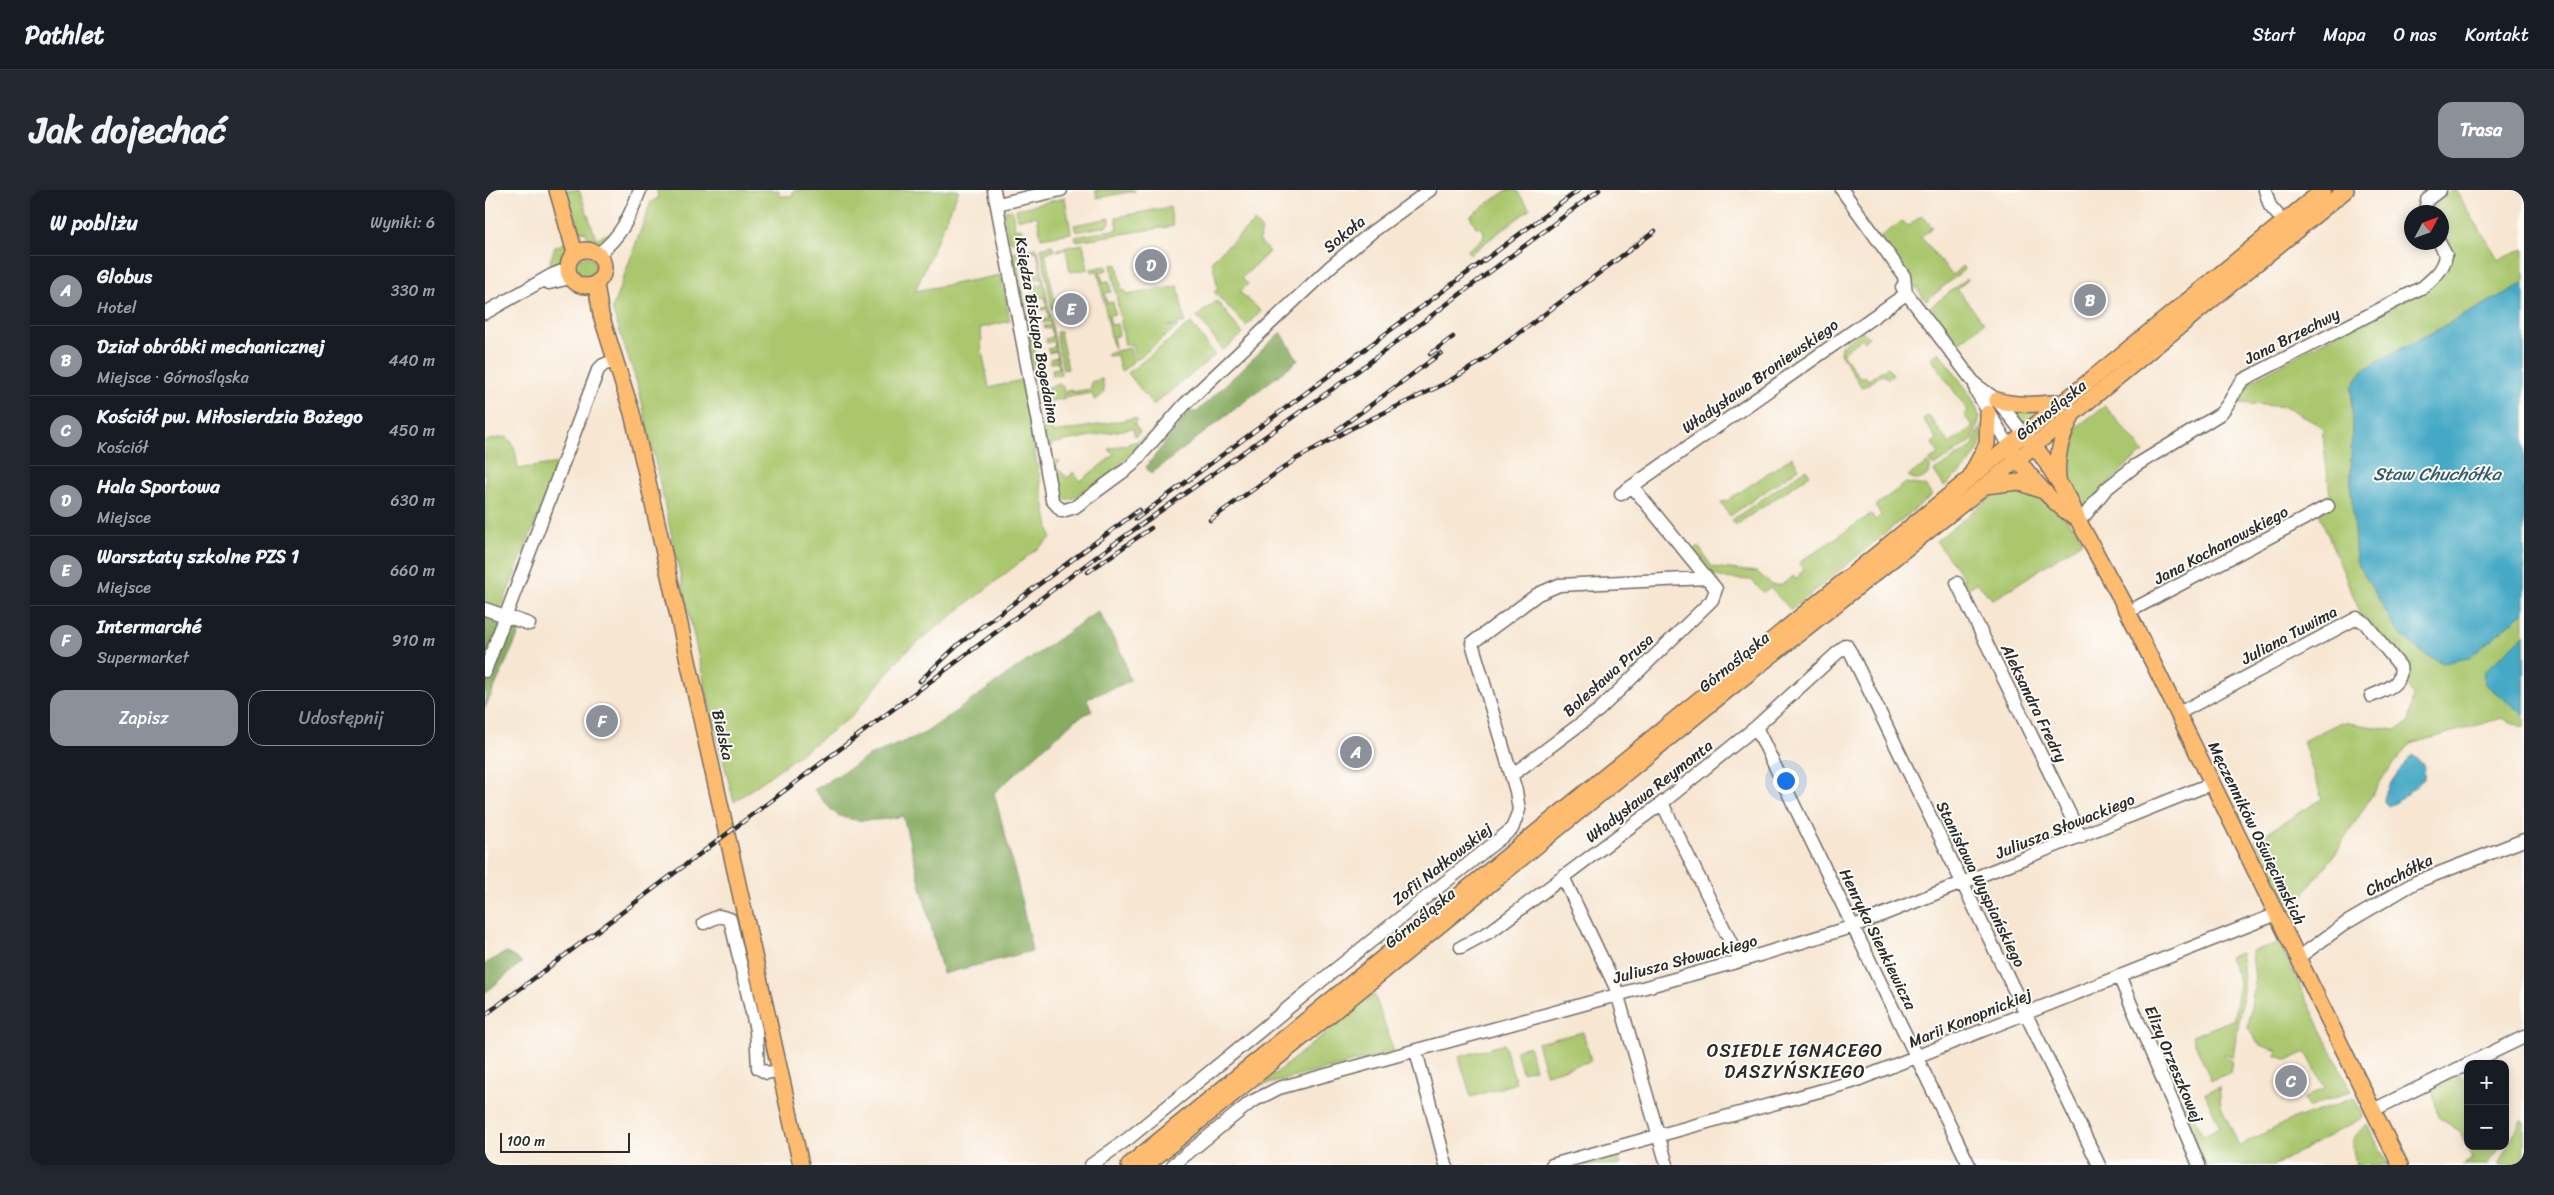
<!DOCTYPE html>
<html lang="pl">
<head>
<meta charset="utf-8">
<style>
	:root { --surface:#171b24; --page:#242831; --text:#f1f3f6; --muted:#9ea1a6; --line:#363941; --accent:#8c9099 }
	body { margin:0; font-family:Sriracha,sans-serif; background:var(--page); color:var(--text) }
	.controls { position:absolute; right:15px; bottom:15px; display:grid; overflow:hidden; border-radius:10px; box-shadow:0 2px 12px #0003 }
	.controls button { width:45px; height:45px; display:grid; place-items:center; padding:0; border:0; border-bottom:1px solid var(--line); background:var(--surface); color:var(--text); font:25px sans-serif }
	.compass { position:absolute; left:1919px; top:15px; width:45px; height:45px; border-radius:50%; background:var(--surface); box-shadow:0 2px 12px #0003; rotate:49deg }
	.scale { position:absolute; left:15px; bottom:12px; width:130px; box-sizing:border-box; padding-left:5px; border:2px solid #2b2b2b; border-top:0; font-size:14px; line-height:18px; white-space:nowrap; color:#2b2b2b; -webkit-text-stroke:4px #fdfcf7; paint-order:stroke }
	.you { position:absolute; left:1300px; top:590px; width:18px; height:18px; margin:-12px; border:4px solid #fff; border-radius:50%; background:#1a73e8; box-shadow:0 0 0 8px #1a73e833 }
	.badge { display:grid; place-items:center; width:32px; height:32px; border-radius:50%; background:var(--accent); color:#fff; font-size:16px; font-weight:700 }
	.pin { position:absolute; translate:-50% -50%; border:2px solid #fff; box-shadow:0 1px 5px #0006 }
	.list { margin:0; padding:0; list-style:none }
	h2 { display:flex; justify-content:space-between; align-items:center; height:65px; margin:0; padding:0 20px; font-size:21px }
	h2 small { font-size:16px; font-weight:400; color:var(--muted) }
	.list li { display:grid; grid-template-columns:32px 1fr auto; gap:15px; align-items:center; box-sizing:border-box; height:70px; padding:0 20px; border-top:1px solid var(--line) }
	.list b { display:block; font-size:19px; white-space:nowrap }
	.list p { margin:0; font-size:16px; white-space:nowrap; color:var(--muted) }
	.list em { font-size:16px; font-style:normal; color:var(--muted) }
	.actions { display:flex; gap:10px; padding:15px 20px }
	.actions a { flex:1; padding:11px 0; border:1px solid var(--accent); border-radius:15px; text-align:center; font-size:18px; color:var(--accent) }
	.actions .main { background:var(--accent); color:#fff }
	.map { position:relative; flex:none; width:2039px; height:975px; overflow:hidden; border-radius:15px }
	header { display:flex; align-items:center; gap:30px; box-sizing:border-box; height:70px; padding:0 25px; background:var(--surface); border-bottom:1px solid var(--line) }
	header strong { font-size:24px }
	nav { display:flex; gap:28px; margin-inline-start:auto; font-size:18px }
	.intro { display:flex; align-items:center; justify-content:space-between; box-sizing:border-box; height:120px; padding:0 30px }
	h1 { margin:0; font-size:35px }
	.button { padding:12px 22px; border-radius:15px; background:var(--accent); color:#fff; font-size:18px; font-weight:700 }
	main { display:flex; gap:30px; padding:0 30px }
	aside { flex:1; background:var(--surface); border-radius:15px; box-shadow:0 2px 12px #0003 }
	.map>svg:first-child { display:block }
</style>
</head>
<body>
<header>
<strong>Pathlet</strong>
<nav><a>Start</a><a>Mapa</a><a>O nas</a><a>Kontakt</a></nav>
</header>
<div class="intro"><h1>Jak dojechać</h1><a class="button">Trasa</a></div>
<main>
<aside>
<h2>W pobliżu<small>Wyniki: 6</small></h2>
<ul class="list">
<li><span class="badge">A</span><div><b>Globus</b><p>Hotel</p></div><em>330 m</em></li>
<li><span class="badge">B</span><div><b>Dział obróbki mechanicznej</b><p>Miejsce · Górnośląska</p></div><em>440 m</em></li>
<li><span class="badge">C</span><div><b>Kościół pw. Miłosierdzia Bożego</b><p>Kościół</p></div><em>450 m</em></li>
<li><span class="badge">D</span><div><b>Hala Sportowa</b><p>Miejsce</p></div><em>630 m</em></li>
<li><span class="badge">E</span><div><b>Warsztaty szkolne PZS 1</b><p>Miejsce</p></div><em>660 m</em></li>
<li><span class="badge">F</span><div><b>Intermarché</b><p>Supermarket</p></div><em>910 m</em></li>
</ul>
<div class="actions"><a class="main">Zapisz</a><a>Udostępnij</a></div>
</aside>
<div class="map">
<svg width="2039" height="975" viewBox="0 0 2039 975">
	<rect width="100%" height="100%" fill="#fdfcf7"/>
	<filter id="ink" filterUnits="userSpaceOnUse"><feTurbulence type="fractalNoise" baseFrequency=".02" numOctaves="2"/><feDisplacementMap in="SourceGraphic" scale="10" xChannelSelector="R" yChannelSelector="G"/><feConvolveMatrix kernelMatrix="1 2 1 2 8 2 1 2 1" color-interpolation-filters="sRGB"/></filter>
	<filter id="wash" filterUnits="userSpaceOnUse"><feTurbulence type="fractalNoise" baseFrequency=".0096" numOctaves="4" result="noise"/><feDisplacementMap in="SourceGraphic" scale="20" xChannelSelector="R" yChannelSelector="G"/><feGaussianBlur stdDeviation="1.12" result="paint"/><feColorMatrix in="noise" values="0 0 0 0 0 0 0 0 0 0 0 0 0 0 0 0 0 1.4 0 .05"/><feComposite in="paint" operator="in"/></filter>
	<g filter="url(#wash)">
		<rect width="100%" height="100%" fill="#f7e6d2"/>
		<!-- green -->
		<path fill="#aac76e" stroke="#6a794c" d="M80 0H94L111 48 135 40C122 49 107 61 100 41L96 42Z
			M172 0H294V6H307L309 0H474L430 101 516 85 525 131 495 138 497 150 496 154 504 198 536 190 566 348 420 462 366 527 249 612 226 523 154 199 127 119 166 12 173 8Z
			M611 0H650V1L612 8Z
			M1022 0H1031L1045 19 985 64 982 61 998 48 999 42 996 38 991 37 985 26Z
			M1970 0 2014 70 2039 59V93L1878 180 1867 197 1866 298 1869 329 1984 468 2039 422V538L2017 528 1925 554 1899 586 1851 663 1806 720 1770 650 1837 609 1818 551 1856 532 1910 540 1924 533 1928 504 1919 492 1922 481 1915 468 1875 422 1835 326 1845 305 1837 237 1802 217 1753 213 1758 199 1768 190 1957 86C1974 63 1962 66 1957 47 1955 40 1957 30 1956 22H1945L1946 12 1956 5Z
			M580 8 586 43 556 48 552 26 533 29 531 19Z
			M685 17 688 36 591 51 590 47 633 39 631 27Z
			M527 20 530 39 536 38 539 49 527 52 523 50 519 21Z
			M1437 25 1447 37 1436 47 1467 85 1478 76 1480 79 1441 111 1394 48 1416 32 1424 36Z
			M625 28V33L622 36 591 42 589 35Z
			M769 32 777 40 774 50 784 62 757 88 763 94 755 102 776 121 761 136 729 102 733 99 727 70Z
			M85 51C85 65 80 73 69 81L65 71 70 57Z
			M598 54 603 79 585 82 581 59 572 61V59Z
			M567 55 569 61 560 63 571 118 567 119 556 58Z
			M550 58 553 60 576 184 568 186 567 179 574 178 573 172 566 173 565 169 572 167 571 161 564 163 563 159 570 157 569 151 562 153 561 149 568 147 566 138 560 139 559 136 566 135 565 132 558 133V130L564 128 562 119 556 120V118L562 117 560 107 554 108 551 95 558 94 557 87 550 89 549 85 556 83 552 61 545 62V59Z
			M537 61 538 64 531 66 554 183H560L557 188 550 187 526 63Z
			M90 78a11 11 0 1 1 22 0a11 11 0 1 1-22 0Z
			M632 74 637 101 640 100 642 105 693 96 700 132 682 136H693L650 171 647 154 640 155 626 75Z
			M621 76 622 80 615 82 618 92 624 91 626 102 620 103 622 113 628 112 630 124 624 125 626 135 632 134 634 145 628 147 630 157H628L613 81 606 82V79Z
			M1481 89 1483 90 1472 99 1499 133 1474 153 1446 117Z
			M732 111 758 144 738 160 712 126Z
			M706 133 730 165 668 215 643 183Z
			M1377 141 1384 147 1379 151 1377 148 1357 163 1376 189 1380 186 1383 190 1402 177 1408 185 1403 189 1398 184 1377 198 1355 163 1356 156Z
			M571 142H575L583 179 578 180Z
			M645 158 648 172 636 182 632 165 622 166V163Z
			M1454 162 1485 204 1495 227 1488 250 1449 276 1445 270 1454 264 1447 253 1452 250 1438 229 1444 225 1464 254 1488 237 1479 225 1483 221 1446 168Z
			M617 189 619 202 615 207 609 210 607 203 583 207 581 200 586 199 587 202 606 199V192Z
			M575 194 578 197 580 208 562 212V218L556 216 552 200Z
			M1620 216 1659 262 1644 273 1598 320 1581 288 1586 258 1593 236Z
			M1562 217 1539 236 1526 218Z
			M564 226 568 243 650 228 652 231 649 234 655 242 650 246 648 238 566 254 567 261 562 262 557 232Z
			M1497 234C1501 262 1479 280 1459 296L1449 281 1487 257Z
			M665 244C652 259 599 314 579 309L573 304 565 270 575 271 570 277 583 288 588 282 595 291 629 265 624 259 653 251Z
			M18 247C31 248 31 269 33 279L74 273 16 418 0 412V251Z
			M1307 267 1314 278 1245 326 1236 312 1242 311Z
			M1444 272C1449 281 1440 290 1430 290L1423 286Z
			M1321 279 1325 285 1251 335 1247 330Z
			M1421 293 1440 296 1447 305 1306 420 1285 398 1278 402 1266 390C1232 388 1229 390 1207 362L1213 356 1227 377 1272 382 1287 395H1296L1309 386 1311 389 1315 386 1314 384 1319 380 1314 373 1386 324 1391 330 1396 325 1390 316Z
			M1531 298 1558 307 1591 339 1598 351 1508 410 1492 393 1480 400 1477 392 1479 388 1451 351 1510 304 1519 299Z
			M1794 753 1866 901 1823 918 1818 909 1840 898 1821 862 1803 870 1791 866 1792 861 1773 854 1763 838 1770 791 1767 761Z
			M1756 763C1763 797 1753 833 1748 867L1739 864V867L1747 870 1745 883 1726 890 1707 846 1750 829 1754 791 1744 767Z
			M889 804 909 862 775 896Z
			M1098 842 1106 871 1061 884 1052 853Z
			M1019 854 1031 893 986 907 974 867Z
			M1044 856 1050 879 1037 882 1031 860Z
			M1972 884 1983 892V956H2014L2003 975H1977L1988 969 1976 942 1953 927 1947 897Z
			M1734 897 1736 916 1754 956 1813 926 1817 927 1869 908 1879 927 1790 975H1717L1690 911 1700 907 1717 946 1735 937 1720 903Z
			M2036 930 2039 932V975H2014Z
			M1882 934 1903 975H1872C1865 955 1866 947 1882 934Z
			M1133 964 1136 975H1099V973Z"/>
		<!-- forest -->
		<path fill="#87ac61" stroke="#596c46" d="M796 142 813 170 666 284 661 277 704 222H712Z
			M613 421 638 466 645 491 602 509 607 521 591 529 509 603 532 690 547 761 458 784 418 626C402 630 365 634 351 624 343 618 336 607 329 600L384 566 440 543Z
			M0 425 37 437 0 518Z
			M21 762 37 772 0 803V774Z"/>
		<!-- water -->
		<path fill="#45a9c5" stroke="#386a78" d="M2039 93V422L1984 468 1958 473 1939 464 1913 442 1871 371 1866 298 1867 197 1878 180 1893 171Z
			M2039 445V525L2000 494 1998 487 1999 482Z
			M1928 565 1940 576 1939 589 1912 612 1903 616 1899 612C1898 598 1919 575 1928 565Z"/>
	</g>
	<g filter="url(#ink)">
		<g fill="none" stroke-linecap="round" stroke-linejoin="round">
			<!-- minor casing -->
			<g stroke="#726c65" stroke-width="15">
				<path id="minor" d="M509 0 565 297 567 310 577 321 590 317 646 276 700 214 845 77 887 42 945 0
					M1357 0 1419 86 1421 104
					M1780 0 1785 16 1792 24
					M512 14 576 0
					M1940 22 1942 10 1955 0
					M113 64C136 47 145 26 155 0
					M64 93 85 88
					M1417 97 1490 194 1512 210 1539 244
					M0 123 67 85 82 79
					M1490 194 1491 201 1524 256
					M1136 304 1421 104
					M1593 330 1600 325 1621 299 1650 276 1735 224C1745 214 1749 201 1758 190L1938 97C1949 87 1959 80 1961 65L1954 52
					M1472 393 1596 647
					M0 419 44 434
					M1643 422 1843 316
					M0 481 113 180 118 175 131 170
					M1694 523 1872 428 1880 433 1915 476C1919 495 1899 500 1886 506
					M1271 537 1484 975
					M1027 585 1114 520 1227 410 1231 399 1147 296
					M1177 613 1255 771
					M1079 689 1130 796 1182 975
					M219 733 234 726 245 729 271 840 273 878 282 883 296 880
					M976 757 1006 741 1177 613 1271 537 1361 455 1366 463 1614 975
					M1813 768 1861 733 1931 692 2039 650
					M1634 786 1714 975
					M931 861 961 975
					M1983 874 2039 847
					M1888 920 1983 874
					M606 975 644 948 841 787 1027 639 1034 620 1031 601 987 453 1053 404 1074 395 1222 388
					M688 975 766 912 794 898 1255 771 1369 736 1728 593
					M1067 975 1367 892 1792 724"/>
			</g>
			<!-- major casing -->
			<g stroke="#726c65" stroke-width="18">
				<path id="major" d="M72 0 90 63
					M83 78a18 18 0 1 1 36 0a18 18 0 1 1-36 0Z
					M111 94 116 125 147 223 161 283 316 975
					M1512 210C1534 217 1554 214 1578 212
					M1544 249 1559 269 1585 310 1593 330 1643 422 1915 975
					M1527 261C1545 287 1566 313 1593 330
					M1487 283 1502 254 1503 223
					M1573 288C1571 265 1576 249 1586 228
					M1500 296 1534 292 1558 301
					M644 975 1838 0
					M661 975 1239 503 1500 296 1861 0"/>
			</g>
			<!-- minor -->
			<use href="#minor" stroke="#fff" stroke-width="12"/>
			<!-- major -->
			<use href="#major" stroke="#febc70" stroke-width="15"/>
			<!-- rail casing -->
			<g stroke="#2b2b2b" stroke-width="4.5">
				<path id="rail" d="M945 164 968 147
					M852 240 956 163
					M651 329 1094 0
					M725 330 811 269 865 239 961 193 997 171 1170 41
					M603 382 666 338
					M435 491 475 453 654 320
					M0 825 626 356 870 183 1114 0"/>
			</g>
			<!-- rail -->
			<use href="#rail" stroke="#fdfcf7" stroke-width="2.5" stroke-dasharray="8" stroke-linecap="butt"/>
		</g>
	</g>
	<g text-anchor="middle" dominant-baseline="central" stroke-width="4" stroke-linejoin="round" paint-order="stroke">
		<!-- street labels -->
		<g font-size="16" fill="#2b2b2b" stroke="#fdfcf7">
			<text transform="translate(859 44) rotate(-39)">Sokoła</text>
			<text transform="translate(552 140) rotate(80)">Księdza Biskupa Bogedaina</text>
			<text transform="translate(1807 146) rotate(-27)">Jana Brzechwy</text>
			<text transform="translate(1275 186) rotate(-35)">Władysława Broniewskiego</text>
			<text transform="translate(1566 220) rotate(-39)">Górnośląska</text>
			<text transform="translate(1736 355) rotate(-28)">Jana Kochanowskiego</text>
			<text transform="translate(1804 445) rotate(-28)">Juliana Tuwima</text>
			<text transform="translate(1249 472) rotate(-39)">Górnośląska</text>
			<text transform="translate(1123 485) rotate(-42)">Bolesława Prusa</text>
			<text transform="translate(1549 513) rotate(64)">Aleksandra Fredry</text>
			<text transform="translate(238 545) rotate(77)">Bielska</text>
			<text transform="translate(1164 601) rotate(-38)">Władysława Reymonta</text>
			<text transform="translate(1580 636) rotate(-22)">Juliusza Słowackiego</text>
			<text transform="translate(1772 643) rotate(64)">Męczenników Oświęcimskich</text>
			<text transform="translate(957 674) rotate(-38)">Zofii Nałkowskiej</text>
			<text transform="translate(1914 685) rotate(-27)">Chochółka</text>
			<text transform="translate(1496 694) rotate(64)">Stanisława Wyspiańskiego</text>
			<text transform="translate(935 728) rotate(-39)">Górnośląska</text>
			<text transform="translate(1393 749) rotate(64)">Henryka Sienkiewicza</text>
			<text transform="translate(1200 769) rotate(-15)">Juliusza Słowackiego</text>
			<text transform="translate(1485 828) rotate(-22)">Marii Konopnickiej</text>
			<text transform="translate(1689 874) rotate(67)">Elizy Orzeszkowej</text>
		</g>
		<!-- water labels -->
		<g font-size="18" font-style="italic" fill="#355d69" stroke="#fdfcf7">
			<text x="1952" y="284">Staw Chuchółka</text>
		</g>
		<!-- neighbourhood labels -->
		<g font-size="18" letter-spacing="1" fill="#2b2b2b" stroke="#fdfcf7">
			<text x="1310" y="861">OSIEDLE IGNACEGO<tspan x="1310" dy="21">DASZYŃSKIEGO</tspan></text>
		</g>
	</g>
</svg>
<div class="controls">
<button>+</button>
<button>−</button>
</div>
<svg class="compass" viewBox="-18 -18 36 36"><path d="M0-13l5 13h-10z" fill="#e53935"/><path d="M0 13l5-13h-10z" fill="#9ea1a6"/></svg>
<div class="scale">100 m</div>
<div class="you"></div>
<div class="pin badge" style="left:871px;top:562px">A</div>
<div class="pin badge" style="left:1605px;top:110px">B</div>
<div class="pin badge" style="left:1806px;top:891px">C</div>
<div class="pin badge" style="left:666px;top:75px">D</div>
<div class="pin badge" style="left:586px;top:119px">E</div>
<div class="pin badge" style="left:117px;top:531px">F</div>
</div>
</main>
</body>
</html>
